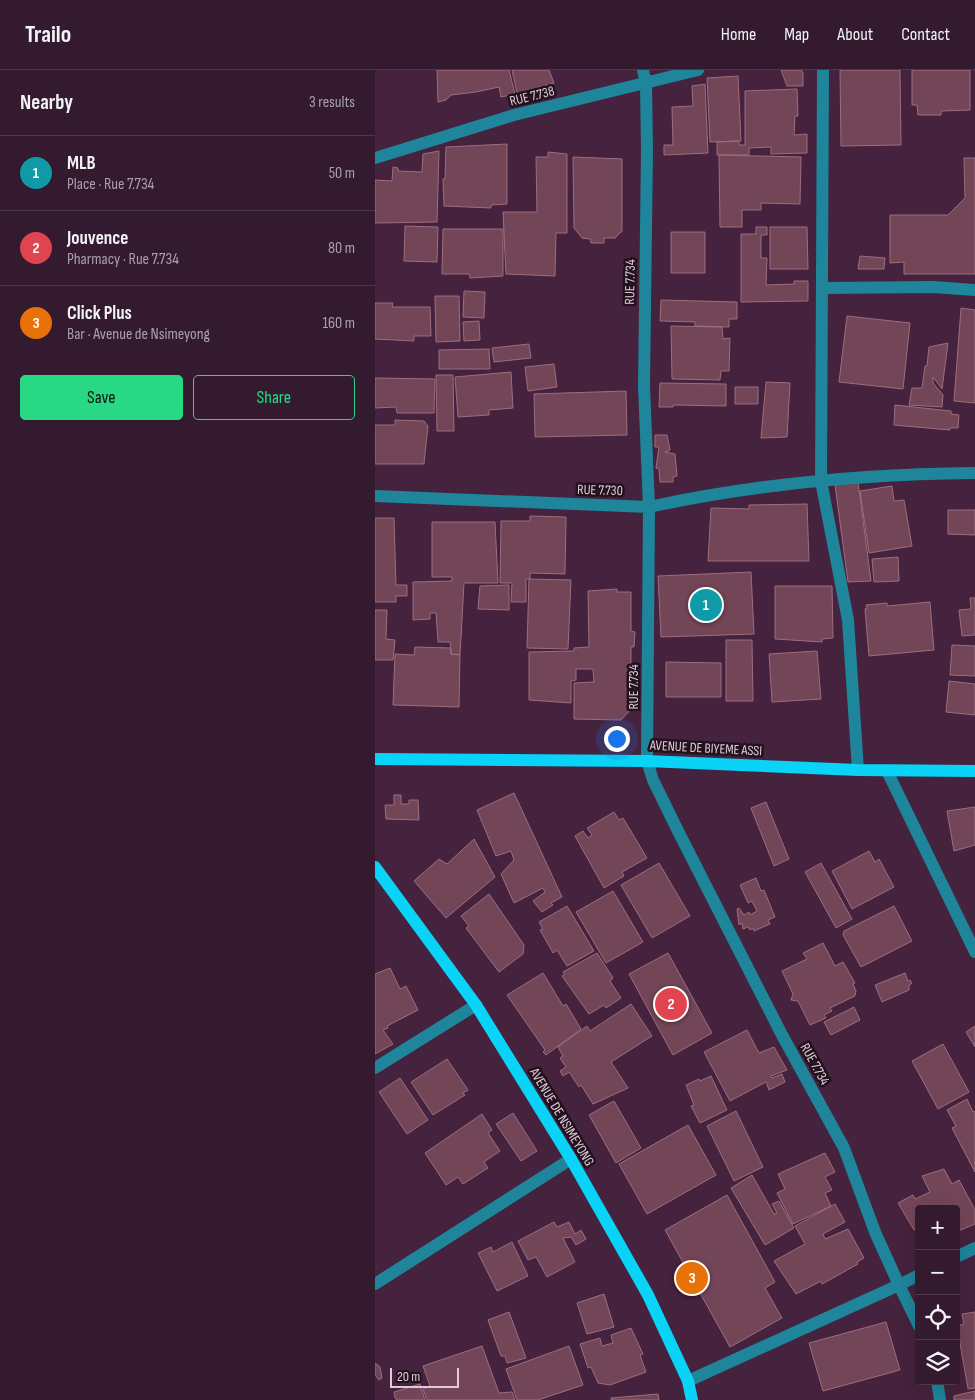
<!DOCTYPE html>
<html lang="en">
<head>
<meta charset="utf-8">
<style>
	:root { --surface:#341a2e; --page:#3c2336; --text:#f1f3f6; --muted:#a9a1aa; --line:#4e384a; --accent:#28d885 }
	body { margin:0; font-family:"Sofia Sans Condensed",sans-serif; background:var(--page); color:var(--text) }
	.controls { position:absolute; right:15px; bottom:15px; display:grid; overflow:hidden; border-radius:5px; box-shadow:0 5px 20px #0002 }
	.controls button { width:45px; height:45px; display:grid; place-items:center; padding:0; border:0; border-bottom:1px solid var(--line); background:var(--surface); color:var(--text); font:25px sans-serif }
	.scale { position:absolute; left:15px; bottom:12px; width:69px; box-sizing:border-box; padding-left:5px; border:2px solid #e0cada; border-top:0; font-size:14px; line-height:18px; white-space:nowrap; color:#e0cada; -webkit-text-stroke:4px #22121e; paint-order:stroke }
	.you { position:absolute; left:241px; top:668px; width:18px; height:18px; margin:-12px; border:4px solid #fff; border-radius:50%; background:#1a73e8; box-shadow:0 0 0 8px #1a73e833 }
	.badge { display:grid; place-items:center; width:32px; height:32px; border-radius:50%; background:var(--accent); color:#fff; font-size:16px; font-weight:700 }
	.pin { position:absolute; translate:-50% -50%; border:2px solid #fff; box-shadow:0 1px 5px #0006 }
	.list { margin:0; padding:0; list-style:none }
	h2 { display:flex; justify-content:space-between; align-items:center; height:65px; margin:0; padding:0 20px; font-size:21px }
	h2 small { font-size:16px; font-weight:400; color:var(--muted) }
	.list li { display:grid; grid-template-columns:32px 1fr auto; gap:15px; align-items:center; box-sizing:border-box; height:75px; padding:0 20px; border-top:1px solid var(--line) }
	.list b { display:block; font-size:19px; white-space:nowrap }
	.list p { margin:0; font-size:16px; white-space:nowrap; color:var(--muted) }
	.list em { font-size:16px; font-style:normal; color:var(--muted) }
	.actions { display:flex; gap:10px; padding:15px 20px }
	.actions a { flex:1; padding:11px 0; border:1px solid var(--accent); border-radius:5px; text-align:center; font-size:18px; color:var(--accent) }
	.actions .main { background:var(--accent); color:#111 }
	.icon { flex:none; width:28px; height:28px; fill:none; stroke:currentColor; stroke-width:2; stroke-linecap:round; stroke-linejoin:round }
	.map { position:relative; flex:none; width:600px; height:1330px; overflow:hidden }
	header { display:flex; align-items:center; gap:30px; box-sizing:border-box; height:70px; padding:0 25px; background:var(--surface); border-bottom:1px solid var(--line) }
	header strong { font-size:24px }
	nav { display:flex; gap:28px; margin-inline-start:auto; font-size:18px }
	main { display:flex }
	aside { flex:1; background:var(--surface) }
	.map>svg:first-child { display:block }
</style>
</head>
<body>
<header>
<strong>Trailo</strong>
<nav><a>Home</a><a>Map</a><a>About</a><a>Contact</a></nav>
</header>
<main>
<aside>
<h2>Nearby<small>3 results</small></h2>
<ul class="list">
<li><span class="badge" style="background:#0f9aa8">1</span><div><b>MLB</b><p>Place · Rue 7.734</p></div><em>50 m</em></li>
<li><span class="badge" style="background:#e0444e">2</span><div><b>Jouvence</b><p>Pharmacy · Rue 7.734</p></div><em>80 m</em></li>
<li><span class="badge" style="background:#e8710a">3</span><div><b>Click Plus</b><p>Bar · Avenue de Nsimeyong</p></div><em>160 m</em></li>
</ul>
<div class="actions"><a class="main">Save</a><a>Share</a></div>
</aside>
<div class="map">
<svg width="600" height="1330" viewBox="0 0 600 1330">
	<rect width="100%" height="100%" fill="#45223d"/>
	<!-- building -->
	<path fill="#734657" stroke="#9e6d7f" d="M62 0H134L140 24 126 27 124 17 101 22 76 25 71 30 63 32Z
		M137 0H174L179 13 142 23Z
		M406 0H426L428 2V16H412Z
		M465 0H525L526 75 466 76Z
		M537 0H595V40L566 41V45H543L542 35H537Z
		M363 6 366 71 335 72 332 8Z
		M330 14 333 83 289 85V75H298L297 37 318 36 317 16Z
		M422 19 423 46H420L419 65 432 64V83L396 84V77L374 78V85H342V72L364 71V75H370V21Z
		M132 74V134L116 135V138L69 136 68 109H70L71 77Z
		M64 81 62 152 0 153V110L17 111 18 97 23 98V101L47 102 48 84Z
		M173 82 192 84V163H181L180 206 131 204 128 142H162L161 87H173Z
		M344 85 426 87 425 134 386 133V140H367V157H345Z
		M198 87 247 89V161L240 168H229V173H216L215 169 207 168 199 158Z
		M589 88H600V204H529V192L515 193V145H573L590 128Z
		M30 156 63 157 62 192 29 191Z
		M381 157H392V165H386V188H392L391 215 419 214V211H433V231L366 232V164H381Z
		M395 157H432L433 199H395Z
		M68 159H128V206L95 208 94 204H67Z
		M296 162H330V203H296Z
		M485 186 510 188 509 199H483Z
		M89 221 110 222 109 248 88 247Z
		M60 226H84L85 271 61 272Z
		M286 230 362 232V249H354V257L320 256V252L285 251Z
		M0 233H18L17 237H55L56 266H39V271L0 269Z
		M586 238 600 240V333L579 331Z
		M472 246 535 253 528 319 464 312Z
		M104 251 105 270 89 271 88 252Z
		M296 256 347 257 348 269 355 268 354 301H346L345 310 297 309Z
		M573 273 567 319 558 307V313L568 325 567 337 534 335 537 318H547L550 296H552L554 277Z
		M154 274 156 288 119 292 117 278Z
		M114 279 115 299H64V280Z
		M179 294 182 317 153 321 150 297Z
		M136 302 138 338 114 340V345L83 347 80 307Z
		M61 305H78L79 361H62Z
		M0 308 60 309 59 343H22L21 337 0 338Z
		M391 312 415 313 412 367 386 368Z
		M285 313 351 314V336L298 335V337H284Z
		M360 317H383V334H360Z
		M251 321 252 365 160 367 159 324Z
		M520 335 576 341V344L584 345 583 358H575V360L519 355Z
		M20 350 49 351 53 356 49 394H0V355H20Z
		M280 365H292L295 380 290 382 300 384 302 406 298 407V412H285L284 399 281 398 284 377H280Z
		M483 412 496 511 473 512 460 415Z
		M517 416 519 431 529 430 537 476 494 483 485 421Z
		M432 434 434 491H333L336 438 374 439V435Z
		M573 440H600V465L573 464Z
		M155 446 191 447 190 504 155 503V509H151V532H136L137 513H125L126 451H155Z
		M0 448H19L21 515H32V526H21V532H0Z
		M57 452H120L123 513H89L85 585 76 584 75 572H63L61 543H55V549L38 550V512L77 511V507H57Z
		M523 487 524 511 499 512 497 489Z
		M376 502 379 564 286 567 283 506Z
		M154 509 196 510 193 579 152 578Z
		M134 515V540L103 539 105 516Z
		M400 516H457L458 568 447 569V572L400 569Z
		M242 519V522H256V561L260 562 259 577H256V639L246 650 199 649V613L219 612 218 599H201V610L196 611V633L154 630V582L199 581V578L214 577 213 521Z
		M595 528H600V565L587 566 584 540 596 539Z
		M555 532 559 580 494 586 490 539 492 538 491 535 512 533V536Z
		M0 540H12L11 569 20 570 18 590H0Z
		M351 570H377L378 631H351Z
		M577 575 600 576V606L575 605Z
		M40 577 76 578V584L85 585 84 637 18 635 20 584 39 585Z
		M442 581 446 629 397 632 394 584Z
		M291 592 346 593V627H291Z
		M574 611 600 614V645L571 642Z
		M139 723 187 827 176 833 178 835 167 842 158 831 170 822 168 818 139 833 126 804 139 790 136 781 121 786 102 740Z
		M19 725H26V734H34V730H43L44 750 11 749 10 735H19Z
		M391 732 414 789 399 796 376 738Z
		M600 737V775L579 781 572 741Z
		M239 742 244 750 248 748 272 788 247 802 249 806 229 818 200 766 208 761 213 768 217 765 212 758Z
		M99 769 120 807 71 848 39 811 64 789 72 794Z
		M494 781 500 792 504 789 519 817 477 839 457 801Z
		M284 793 315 846 277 868 246 815Z
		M446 793 477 849 461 858 430 802Z
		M381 808 386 821 389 820 400 847 393 850 395 854 379 861 378 858 375 860 373 857 368 859 367 853 364 855 362 839 364 838 369 845 374 842 375 845 382 841 377 831 373 833 365 815Z
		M238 821 268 872 231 893 201 842Z
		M114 824 149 875 148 884 124 902 91 858 94 856 86 846Z
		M192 836 219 881 192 896 182 880 178 883 165 860 168 859 164 852Z
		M519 836 537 871 486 897 468 865 469 861Z
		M448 873 460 896 468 892 480 913 478 914 481 921 480 926 455 938 457 941 449 945 451 948 435 955 423 931 416 930 418 924 407 901 432 889 428 883Z
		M222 883 238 908 235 911 246 928 231 938 229 935 214 944 187 906 190 904 188 902Z
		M293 883 337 963 298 985 254 904Z
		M15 898 25 919 31 916 43 940 12 956 13 958 8 960 18 974 0 984V904Z
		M168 903 188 936 191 934 206 959 171 985 168 982 170 980 132 925Z
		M530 903 533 911 535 910 537 913 534 915V920L507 932 500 915Z
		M256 934 277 966 236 992 253 1018 218 1034 206 1015 204 1017 194 1002 188 1006 185 1001 191 997 185 988 188 986 183 977 212 956 215 961Z
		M479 937 485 950 456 965 449 952Z
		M600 956V977L591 962Z
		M372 960 384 983 399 977 412 1000 396 1006 397 1008 407 1004 410 1012 394 1020 391 1012 355 1031 329 982Z
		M568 974 594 1022 563 1039 537 991Z
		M72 989 93 1020 88 1023 90 1025 58 1045 36 1012Z
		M336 1006 352 1040 325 1053 316 1036 319 1035 311 1015 324 1009 325 1011Z
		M25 1008 53 1050 32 1064 4 1022Z
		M592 1029 598 1042 600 1041V1102L577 1058 581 1056 572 1040Z
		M239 1031 266 1078 241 1093 214 1045Z
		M361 1041 388 1097 359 1111 332 1056Z
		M138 1043 162 1081 146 1091 121 1054Z
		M107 1044 117 1060 113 1063 125 1081 109 1092 113 1098 88 1114 83 1107 71 1115 50 1083Z
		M313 1055 341 1105 272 1144 244 1094Z
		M450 1083 460 1102 450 1107 457 1120 450 1123 456 1136 418 1154 402 1123 410 1119 403 1104Z
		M569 1099 577 1114 584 1110 600 1140V1154L581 1162V1139H544V1157L539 1160 523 1133 538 1125 540 1129 555 1122 547 1106Z
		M377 1105 399 1144 402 1143 397 1134 404 1131 419 1158 390 1175 356 1118Z
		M352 1125 400 1212 390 1218 407 1248 355 1277 290 1160Z
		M460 1134 470 1152 448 1164 450 1169 473 1159 489 1188 482 1192 483 1194 447 1214 446 1211 421 1224 399 1191 430 1174 420 1156Z
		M179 1152 182 1157 194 1152 200 1164 206 1160 211 1169 201 1175 196 1167 188 1168 200 1192 172 1207 161 1187 153 1190 143 1171Z
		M137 1172 153 1206 122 1221 103 1183 116 1177 118 1182Z
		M229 1224 239 1257 212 1264 202 1233Z
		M134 1242 151 1288 132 1293 130 1286H126L113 1250Z
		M600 1242V1318L593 1319 582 1256 589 1254 587 1244Z
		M511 1252 525 1300 448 1321 434 1273Z
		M256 1258 268 1284 265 1285 271 1302 235 1315 223 1313 216 1297 213 1298 205 1274 225 1268 227 1276 238 1273 236 1265Z
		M107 1276 124 1323 137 1322 140 1330H52L48 1319 55 1316 48 1296Z
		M194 1276 208 1315 163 1330H142L131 1299Z
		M0 1293 5 1297 7 1308 4 1310 0 1305Z
		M45 1314 50 1330H22L20 1328 19 1322Z
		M600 1321V1330H579V1326Z
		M283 1324 284 1330H236V1328Z"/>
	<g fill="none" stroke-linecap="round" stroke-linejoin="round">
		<!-- minor -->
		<path stroke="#1e859b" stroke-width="12" d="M268 0 271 14 272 80 269 316 274 437 272 691 278 710 303 761 407 965 469 1078 500 1162 524 1215 544 1205
			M448 0 446 411 473 550 483 700
			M0 88 139 45 323 0
			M447 218 558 217 600 220
			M0 426 274 437C380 414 491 404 600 403
			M512 701 600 882
			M0 998 101 935
			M581 1187 600 1178
			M0 1214 196 1089
			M313 1311 524 1215 544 1256
			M562 1311 565 1330"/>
		<!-- major -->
		<path stroke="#09d4f8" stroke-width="12" d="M0 689 272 691 483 700 600 701
			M0 797 101 935 196 1089 273 1225 313 1311 317 1330"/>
	</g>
	<g text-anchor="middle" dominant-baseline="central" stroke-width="5" stroke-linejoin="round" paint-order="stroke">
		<!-- street labels -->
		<g font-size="14" fill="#e0cada" stroke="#22121e">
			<text transform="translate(157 26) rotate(-14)">RUE 7.738</text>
			<text transform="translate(255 212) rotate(-89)">RUE 7.734</text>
			<text transform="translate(225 420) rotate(2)">RUE 7.730</text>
			<text transform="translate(258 617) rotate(-90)">RUE 7.734</text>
			<text transform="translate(331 678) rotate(3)">AVENUE DE BIYEME ASSI</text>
			<text transform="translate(440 994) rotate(61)">RUE 7.734</text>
			<text transform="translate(187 1047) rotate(59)">AVENUE DE NSIMEYONG</text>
		</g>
	</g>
</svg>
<div class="controls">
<button>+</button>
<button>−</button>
<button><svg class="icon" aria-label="locate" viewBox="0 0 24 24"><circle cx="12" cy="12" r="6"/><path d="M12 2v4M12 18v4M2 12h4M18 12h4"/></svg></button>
<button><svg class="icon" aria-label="layers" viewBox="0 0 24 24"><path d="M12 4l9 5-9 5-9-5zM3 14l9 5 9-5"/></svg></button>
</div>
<div class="scale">20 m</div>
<div class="you"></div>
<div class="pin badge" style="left:331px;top:535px;background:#0f9aa8">1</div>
<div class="pin badge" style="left:296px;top:934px;background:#e0444e">2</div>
<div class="pin badge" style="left:317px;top:1208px;background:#e8710a">3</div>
</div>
</main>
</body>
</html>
